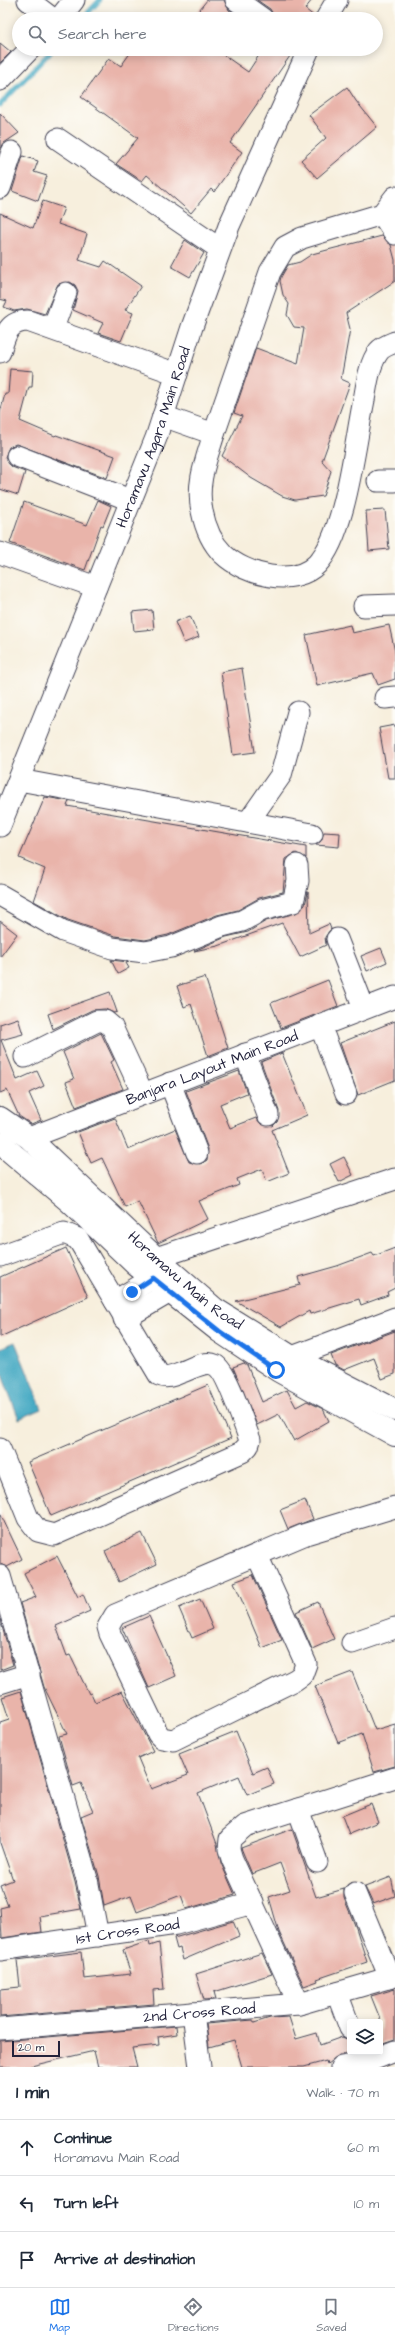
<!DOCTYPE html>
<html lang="en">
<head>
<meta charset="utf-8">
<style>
	:root { --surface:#fff; --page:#f6f6f7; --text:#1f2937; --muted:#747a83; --line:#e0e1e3; --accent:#1a73e8 }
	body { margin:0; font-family:"Architects Daughter",sans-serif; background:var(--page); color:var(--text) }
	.controls { position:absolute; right:12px; bottom:12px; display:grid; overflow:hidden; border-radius:4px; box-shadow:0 2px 10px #0003 }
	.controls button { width:36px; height:36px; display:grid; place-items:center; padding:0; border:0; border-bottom:1px solid var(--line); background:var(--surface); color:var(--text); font:20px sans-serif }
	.scale { position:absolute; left:12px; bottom:10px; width:48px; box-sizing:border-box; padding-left:4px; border:2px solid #22223b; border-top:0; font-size:11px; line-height:14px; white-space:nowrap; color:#22223b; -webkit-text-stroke:3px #fdfcf7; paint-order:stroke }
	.stop { position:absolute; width:12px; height:12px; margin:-9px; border:3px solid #1a73e8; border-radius:50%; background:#fff }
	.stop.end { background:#1a73e8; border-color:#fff; box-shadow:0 1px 4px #0008 }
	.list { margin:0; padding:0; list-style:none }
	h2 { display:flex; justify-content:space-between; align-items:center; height:52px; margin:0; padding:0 16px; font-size:17px }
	h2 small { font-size:13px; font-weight:400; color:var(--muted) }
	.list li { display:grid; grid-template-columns:26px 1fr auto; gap:12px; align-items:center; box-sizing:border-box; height:56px; padding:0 16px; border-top:1px solid var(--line) }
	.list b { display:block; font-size:15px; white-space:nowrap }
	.list p { margin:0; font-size:13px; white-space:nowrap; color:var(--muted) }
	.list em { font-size:13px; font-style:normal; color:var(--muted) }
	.icon { flex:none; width:22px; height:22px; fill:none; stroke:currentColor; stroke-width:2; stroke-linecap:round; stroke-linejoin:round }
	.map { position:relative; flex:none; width:395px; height:2067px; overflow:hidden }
	.search { position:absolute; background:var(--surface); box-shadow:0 2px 10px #0003; left:12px; right:12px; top:12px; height:44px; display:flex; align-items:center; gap:10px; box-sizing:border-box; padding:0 14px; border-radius:22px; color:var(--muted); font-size:15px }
	.sheet { height:220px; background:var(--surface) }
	nav { display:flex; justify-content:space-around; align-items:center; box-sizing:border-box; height:56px; border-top:1px solid var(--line); background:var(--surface); font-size:11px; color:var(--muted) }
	nav a { display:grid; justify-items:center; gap:2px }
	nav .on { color:var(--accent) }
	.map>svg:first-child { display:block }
</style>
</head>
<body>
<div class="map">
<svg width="395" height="2067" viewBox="0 0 395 2067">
	<rect width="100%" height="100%" fill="#fdfcf7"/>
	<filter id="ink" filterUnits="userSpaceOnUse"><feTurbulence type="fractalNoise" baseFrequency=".025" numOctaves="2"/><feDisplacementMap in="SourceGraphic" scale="8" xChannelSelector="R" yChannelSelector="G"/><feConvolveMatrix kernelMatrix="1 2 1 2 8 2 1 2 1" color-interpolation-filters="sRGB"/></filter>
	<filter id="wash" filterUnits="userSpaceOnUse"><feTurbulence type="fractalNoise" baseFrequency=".012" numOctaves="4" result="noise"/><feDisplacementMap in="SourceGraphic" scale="16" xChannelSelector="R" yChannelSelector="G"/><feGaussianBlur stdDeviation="0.9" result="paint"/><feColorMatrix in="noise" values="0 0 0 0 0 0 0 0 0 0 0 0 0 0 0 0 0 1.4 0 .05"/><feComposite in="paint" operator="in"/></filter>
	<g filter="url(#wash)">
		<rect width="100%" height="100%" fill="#f7efdd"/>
		<!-- water -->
		<path fill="#42a8c2" stroke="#32657e" d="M15 1342 42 1409 19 1419 0 1370V1348Z"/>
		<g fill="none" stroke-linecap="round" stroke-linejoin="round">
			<!-- stream -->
			<path stroke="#42a8c2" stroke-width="5" d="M82 19 100 0
				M0 105 53 49"/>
		</g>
		<g id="blocks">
			<!-- building -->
			<path fill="#e9b4aa" d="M207 0H224L229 10 242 19H192Z
				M257 0H312L305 9 315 17 314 19H275L270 9Z
				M0 43 11 52 0 63Z
				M133 49H215L248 72 263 49H280L290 56 230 143 242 152 214 192 211 189 191 213 147 175 142 181 116 164 138 138 81 97 109 58 121 66Z
				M347 87 356 101 377 127 317 178 301 160 326 138 309 115Z
				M0 113 19 133 4 143 0 150Z
				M23 156 38 161 34 172 47 176 38 201 12 191Z
				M43 201 64 208 58 224 87 234 79 260 101 267 105 261 141 286 125 310 133 313 121 341 98 333 103 323 73 310 78 291 75 285 70 282 58 284 45 314 27 309 14 311 4 307 7 301 0 299V213L33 228Z
				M382 236 391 245 395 260V281L346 313 350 329 341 379 350 383 322 461 331 471 323 496 295 500 282 496 251 478 222 456 242 416 234 413 256 348 298 364 304 328 294 327 287 315 289 304 283 295 280 281 281 277 288 265 300 262 312 254Z
				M185 240 204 253 190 277 171 266Z
				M10 369 33 371 32 387H29L20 421 55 436 56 435 115 456 107 478 16 444 9 447 5 457 12 467 25 472 18 495 0 489V413L5 394H8Z
				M98 500 111 506 103 526 101 525 85 570 10 543 24 502 87 525Z
				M385 510 389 549 369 551 366 511Z
				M152 610 154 629 134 631 132 612Z
				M190 616 199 637 184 643 175 622Z
				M350 625 352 633 389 625 395 652V679L378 685 373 673 317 686 306 635Z
				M242 668 255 752 233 755 221 672Z
				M395 725V778H388L379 728Z
				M45 797 69 801 67 806 306 847V858L296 853 286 859 283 892 259 898 238 910 217 915 168 935 145 940 115 936 68 920 34 901 45 869 19 858Z
				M324 832 340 833 339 847 316 845 321 841Z
				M308 892 309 933 329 924 331 929 325 937 326 945 300 957 282 923 218 946 194 951 226 937 248 932 266 921 296 913 305 905Z
				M0 921 17 934 0 957Z
				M381 948 387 962 367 971 361 956Z
				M111 960 129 962 126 963 129 968 118 974Z
				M205 977 228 1048 208 1056 191 1004 184 1007 177 986Z
				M328 980 338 1006 281 1028 271 1003Z
				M110 992 117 1012 114 1013 105 1009 92 1010 53 1029 48 1014Z
				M18 1018 23 1034 1 1040 17 1080 37 1071 44 1086 29 1093 41 1120 31 1124 19 1116 7 1090 0 1093V1024Z
				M395 1021V1080L358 1095 340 1043Z
				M101 1033 114 1060 111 1062 123 1089 76 1107 66 1082 74 1079 63 1052Z
				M282 1053 307 1115 272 1130 289 1173 267 1182 262 1169 237 1179 239 1185 199 1201 208 1219 158 1243 138 1201 125 1207 102 1158 91 1163 78 1132 115 1118 128 1149 175 1129 189 1162 201 1164 207 1160 208 1149 186 1091 239 1071 247 1093 220 1104 230 1128 256 1118 261 1124 273 1126 277 1122 279 1111 261 1062Z
				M344 1157 353 1175 339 1182 330 1164Z
				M66 1248 88 1297 0 1337V1277Z
				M395 1248V1288L387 1292 388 1295 361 1305 359 1299 310 1314 309 1311 281 1327 236 1301 300 1285 298 1277 337 1266 372 1253 374 1256Z
				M395 1331V1374L382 1379 374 1358 344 1370 335 1365 331 1355Z
				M244 1363 247 1365 262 1402 287 1390 296 1407 307 1401 323 1409 329 1421 294 1441 279 1414 257 1425 233 1367Z
				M208 1385 231 1438 51 1516 28 1462Z
				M305 1500 313 1519 288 1529 280 1510Z
				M0 1513 22 1559 7 1567 0 1564Z
				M142 1533 157 1564 119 1582 105 1551Z
				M57 1556 78 1597 83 1594 90 1611 56 1626 67 1656 70 1655 89 1694 91 1693 95 1702 122 1691 153 1751 138 1758 151 1789 188 1775 179 1754 236 1731 253 1773 267 1767 274 1784 247 1795 239 1776 198 1793 217 1844 221 1863 235 1895 186 1909 181 1895 137 1912 131 1896 104 1906 99 1876 81 1816 93 1811 81 1783 73 1786 59 1736 67 1734 44 1687 20 1603 36 1597 24 1573Z
				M253 1575 282 1640 262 1648 234 1582Z
				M200 1599 213 1629 192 1638 179 1608Z
				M318 1602 334 1639 312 1649 296 1612Z
				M149 1616 176 1676 149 1688 122 1628Z
				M0 1619 13 1665 0 1670Z
				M352 1672 375 1730 395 1724V1766L374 1772 362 1734 338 1743 315 1686Z
				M21 1691 75 1882 81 1909 40 1916 42 1932 2 1938 0 1908 8 1906 0 1885 13 1880 0 1843V1722L9 1719 2 1697Z
				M371 1804 378 1822 349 1834 342 1816Z
				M292 1829 316 1897 344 1889V1898L356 1928 367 1962 317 1979 318 1981 304 1986 279 1932 269 1897 290 1890 280 1863 252 1874 241 1848Z
				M391 1877 395 1896 373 1904 365 1887Z
				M233 1921 239 1936 183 1960 180 1948 177 1949 174 1938Z
				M149 1941 150 1946 159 1943 164 1989 153 1990 154 2004 0 2017V1989L20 1987 17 1960 81 1952 84 1979 131 1974 123 1950Z
				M262 1953 272 1974 214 1992 216 1999 204 2000 196 1974Z
				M395 1989V2039L380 2044 381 2021 371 1996Z
				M289 2017 296 2039 317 2033 320 2045 342 2037 350 2040V2052H357L339 2055 327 2064 326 2061 304 2067H242L234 2040 209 2047 206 2024 253 2020 254 2023 270 2018Z
				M176 2026 177 2034 158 2037 159 2045 132 2048 137 2067H98L94 2051 27 2067H0V2041Z"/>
		</g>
	</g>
	<g filter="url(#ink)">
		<use href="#blocks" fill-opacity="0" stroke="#424153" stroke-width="1"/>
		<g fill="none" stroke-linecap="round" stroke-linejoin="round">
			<!-- minor casing -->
			<g stroke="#424153" stroke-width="23">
				<g id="minor">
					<path d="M28 0 53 19"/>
					<path d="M236 0 263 19"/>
					<path d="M59 19 74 0"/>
					<path d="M326 19 337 0"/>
					<path d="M0 80 30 49"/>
					<path d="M58 139 220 249"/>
					<path d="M0 188 12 152"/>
					<path d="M382 214 395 234"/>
					<path d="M53 328 66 293"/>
					<path d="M0 352C5 335 8 321 28 321L177 374"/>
					<path d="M163 416 214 434C206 460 196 484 202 511 205 526 212 543 223 554 245 575 294 588 317 564 346 534 355 442 364 400 367 384 369 364 379 351 382 347 390 344 395 342"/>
					<path d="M214 434 270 272 285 247 302 238 382 214 395 197"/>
					<path d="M17 456 130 500"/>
					<path d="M378 481H395"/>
					<path d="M0 553 96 587"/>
					<path d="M364 606 395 605"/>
					<path d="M385 698 395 697"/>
					<path d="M19 780 312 834"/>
					<path d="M248 822 281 775 298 712"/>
					<path id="s1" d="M0 826 156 438 192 327 229 226 309 49"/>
					<path d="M0 895 63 931 112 948 145 952 171 947 222 926 242 921 262 910 293 902 298 881 297 865"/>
					<path d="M337 939 364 1008"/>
					<path d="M320 1025 346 1094"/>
					<path d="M245 1054 268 1115"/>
					<path d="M25 1057 97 1021H105L112 1027 143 1094"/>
					<path d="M170 1083 197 1153"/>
					<path id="s2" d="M29 1138 395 997"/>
					<path d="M0 1256 64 1233 78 1239 159 1375C167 1379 174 1375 182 1372 191 1369 205 1360 215 1365 227 1371 244 1425 250 1440L248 1446 242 1452 54 1535 38 1531 28 1518 0 1449"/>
					<path d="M156 1258 395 1179"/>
					<path d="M115 1301 153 1278"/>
					<path d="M124 1319 170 1292"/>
					<path d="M282 1365 292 1357 395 1318"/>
					<path d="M257 1555 306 1664 302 1675 295 1680 173 1740 162 1738 158 1734 110 1634 108 1627 115 1615 306 1534 395 1507"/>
					<path d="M0 1576 87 1879 98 1936"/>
					<path d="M352 1643 395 1628"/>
					<path d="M0 1683 29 1674"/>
					<path d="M298 1809 317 1862"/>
					<path d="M355 1893 390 1978"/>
					<path id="s3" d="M0 1950 176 1924 253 1903"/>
					<path d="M337 1993 350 2028"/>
					<path d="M299 2004 232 1859 229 1849 230 1839 245 1826 395 1778"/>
					<path d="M193 2013 200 2067"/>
					<path id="s4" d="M0 2029 299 2004 395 1976"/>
					<path d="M341 2067 364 2063 395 2051"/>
				</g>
			</g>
			<!-- major casing -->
			<g stroke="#424153" stroke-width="24">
				<g id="major">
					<path id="s5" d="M0 1118 29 1138 156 1258 215 1309 292 1357 395 1410"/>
					<path d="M0 1143 70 1202 136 1265 219 1331 279 1371 395 1435"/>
				</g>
			</g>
			<!-- minor -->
			<use href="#minor" stroke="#fff" stroke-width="21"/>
			<!-- major -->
			<use href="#major" stroke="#fff" stroke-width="22"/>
		</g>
	</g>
	<g fill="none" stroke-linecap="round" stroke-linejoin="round" filter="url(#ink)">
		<!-- route -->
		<path stroke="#1a73e8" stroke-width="5" d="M132 1292 153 1278 219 1331 276 1370"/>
	</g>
	<g text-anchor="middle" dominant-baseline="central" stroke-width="3" stroke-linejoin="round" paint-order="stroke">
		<!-- street labels -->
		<g font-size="15" fill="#22223b" stroke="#fdfcf7">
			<text stroke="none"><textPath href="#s1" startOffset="418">Horamavu Agara Main Road</textPath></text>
			<text stroke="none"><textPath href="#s2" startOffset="196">Banjara Layout Main Road</textPath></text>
			<text stroke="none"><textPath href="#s5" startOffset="247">Horamavu Main Road</textPath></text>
			<text stroke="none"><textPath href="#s3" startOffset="129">1st Cross Road</textPath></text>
			<text stroke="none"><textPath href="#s4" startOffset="200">2nd Cross Road</textPath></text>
		</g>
	</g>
</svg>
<div class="controls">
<button><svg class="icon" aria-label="layers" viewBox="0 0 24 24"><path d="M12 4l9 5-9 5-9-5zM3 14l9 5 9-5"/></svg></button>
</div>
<div class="scale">20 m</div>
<div class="stop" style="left:276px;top:1370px"></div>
<div class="stop end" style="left:132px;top:1292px"></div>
<div class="search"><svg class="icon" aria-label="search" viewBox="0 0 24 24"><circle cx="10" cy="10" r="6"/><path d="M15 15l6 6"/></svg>Search here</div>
</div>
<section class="sheet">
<h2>1 min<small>Walk · 70 m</small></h2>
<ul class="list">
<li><svg class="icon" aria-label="ahead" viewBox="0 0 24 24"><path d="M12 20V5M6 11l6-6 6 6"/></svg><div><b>Continue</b><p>Horamavu Main Road</p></div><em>60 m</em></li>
<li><svg class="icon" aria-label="left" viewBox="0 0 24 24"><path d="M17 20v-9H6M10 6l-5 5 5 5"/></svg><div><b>Turn left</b></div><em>10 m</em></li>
<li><svg class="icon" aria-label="arrive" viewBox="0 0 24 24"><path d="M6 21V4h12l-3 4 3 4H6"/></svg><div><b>Arrive at destination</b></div></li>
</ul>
</section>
<nav>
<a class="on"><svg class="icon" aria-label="map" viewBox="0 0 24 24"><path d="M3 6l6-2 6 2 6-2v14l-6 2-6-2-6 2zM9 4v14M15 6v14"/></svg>Map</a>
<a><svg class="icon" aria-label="directions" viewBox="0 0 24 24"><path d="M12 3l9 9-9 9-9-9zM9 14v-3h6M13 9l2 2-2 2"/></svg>Directions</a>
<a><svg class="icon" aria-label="saved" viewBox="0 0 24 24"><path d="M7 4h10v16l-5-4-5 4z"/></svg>Saved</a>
</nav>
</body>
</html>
